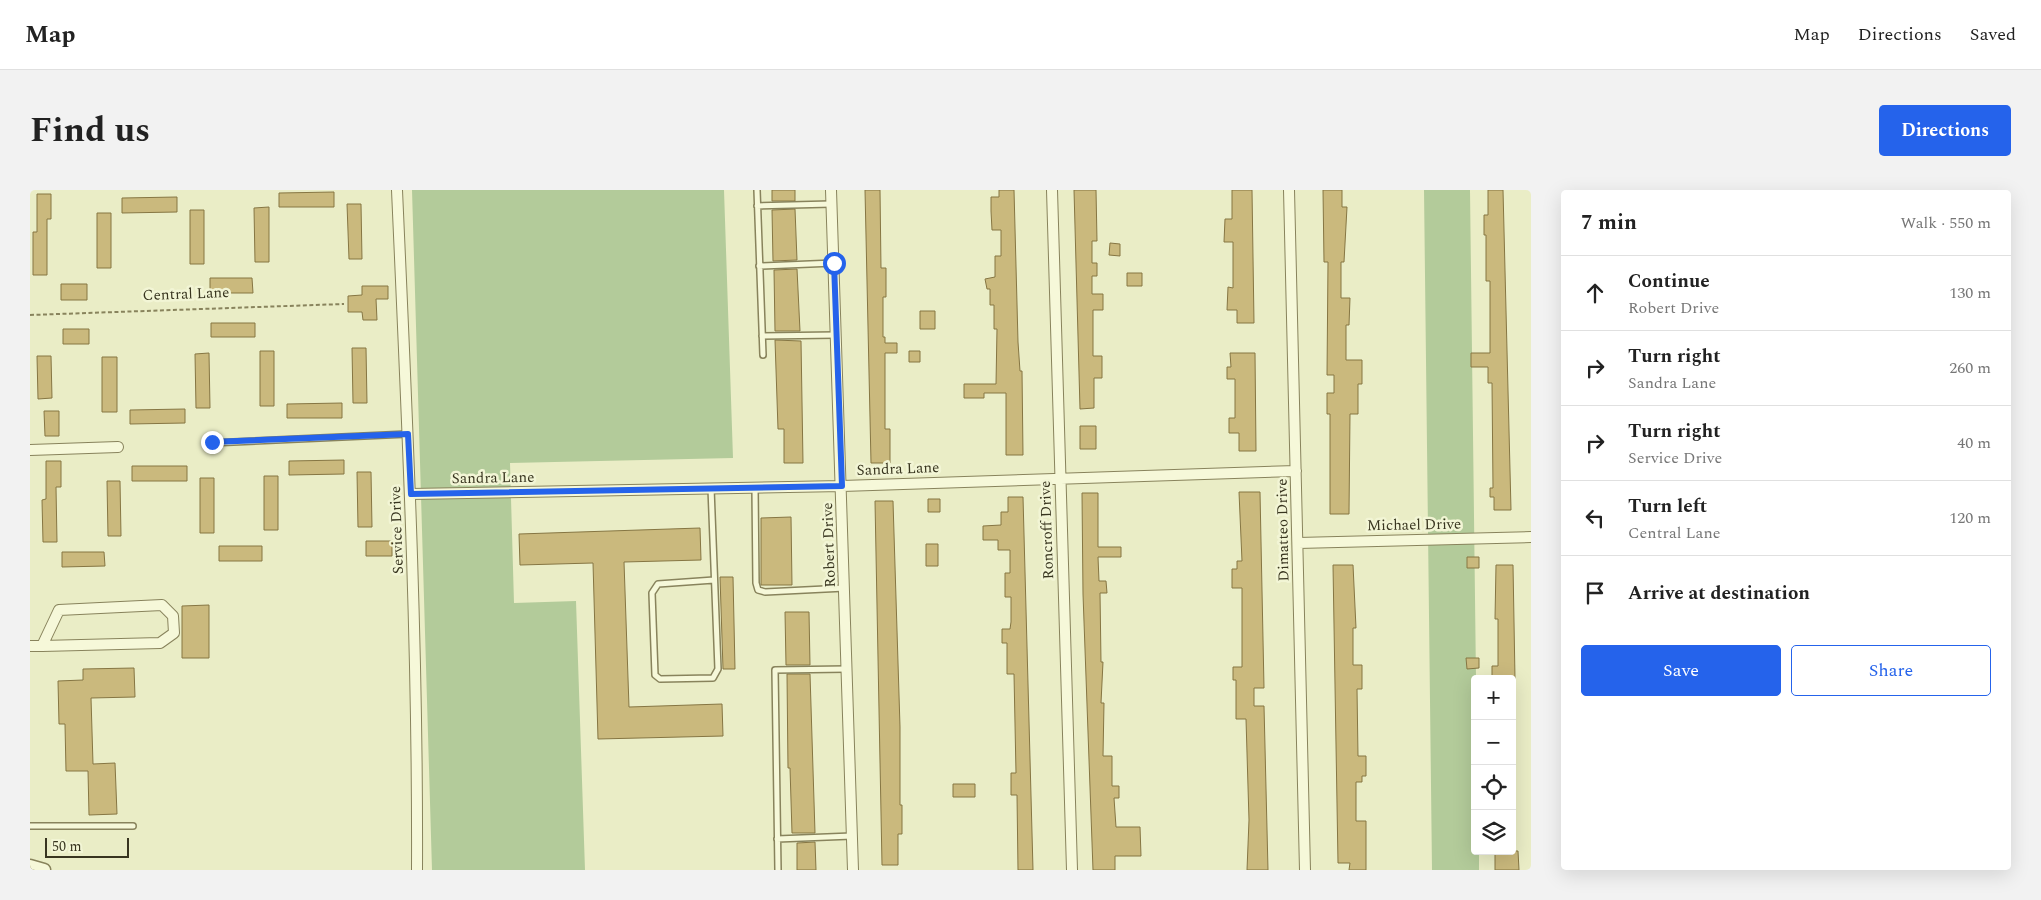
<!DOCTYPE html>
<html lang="en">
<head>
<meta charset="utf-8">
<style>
	:root { --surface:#fff; --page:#f2f2f2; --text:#222; --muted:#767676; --line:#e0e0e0; --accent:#2563eb }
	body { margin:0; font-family:Spectral,serif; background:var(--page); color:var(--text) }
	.controls { position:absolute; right:15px; bottom:15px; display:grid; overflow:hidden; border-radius:5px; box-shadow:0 5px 20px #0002 }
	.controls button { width:45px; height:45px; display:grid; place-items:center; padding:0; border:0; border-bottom:1px solid var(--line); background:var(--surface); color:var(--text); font:25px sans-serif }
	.scale { position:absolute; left:15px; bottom:12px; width:84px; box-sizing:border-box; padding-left:5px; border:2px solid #38351f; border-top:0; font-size:14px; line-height:18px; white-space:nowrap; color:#38351f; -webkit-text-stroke:4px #f2f5d5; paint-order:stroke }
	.stop { position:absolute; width:15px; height:15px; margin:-11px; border:4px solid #2563eb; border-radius:50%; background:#fff }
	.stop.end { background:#2563eb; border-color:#fff; box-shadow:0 1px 5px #0008 }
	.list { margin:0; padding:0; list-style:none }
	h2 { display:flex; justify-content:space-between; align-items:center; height:65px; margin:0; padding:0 20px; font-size:21px }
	h2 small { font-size:16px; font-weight:400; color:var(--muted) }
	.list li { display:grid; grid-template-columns:32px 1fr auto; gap:15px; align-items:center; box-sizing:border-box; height:75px; padding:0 20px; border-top:1px solid var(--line) }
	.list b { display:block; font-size:19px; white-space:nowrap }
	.list p { margin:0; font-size:16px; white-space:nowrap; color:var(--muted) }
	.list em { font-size:16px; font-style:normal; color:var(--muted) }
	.actions { display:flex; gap:10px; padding:15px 20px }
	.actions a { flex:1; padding:11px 0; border:1px solid var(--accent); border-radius:5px; text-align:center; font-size:18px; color:var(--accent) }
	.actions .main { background:var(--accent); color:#fff }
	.icon { flex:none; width:28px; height:28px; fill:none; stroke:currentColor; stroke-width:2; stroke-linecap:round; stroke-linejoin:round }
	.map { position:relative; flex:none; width:1501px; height:680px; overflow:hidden; border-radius:5px }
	header { display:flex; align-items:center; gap:30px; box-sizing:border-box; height:70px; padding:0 25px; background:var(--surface); border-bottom:1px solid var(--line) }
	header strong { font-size:24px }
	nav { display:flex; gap:28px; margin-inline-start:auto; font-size:18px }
	.intro { display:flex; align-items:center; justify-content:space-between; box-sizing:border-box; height:120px; padding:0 30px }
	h1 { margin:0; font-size:35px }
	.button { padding:12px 22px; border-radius:5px; background:var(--accent); color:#fff; font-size:18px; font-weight:700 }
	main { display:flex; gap:30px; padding:0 30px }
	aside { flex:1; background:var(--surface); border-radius:5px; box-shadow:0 5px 20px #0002 }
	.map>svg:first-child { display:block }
</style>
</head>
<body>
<header>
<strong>Map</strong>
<nav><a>Map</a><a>Directions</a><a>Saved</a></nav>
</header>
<div class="intro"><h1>Find us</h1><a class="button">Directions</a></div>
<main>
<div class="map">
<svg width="1501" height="680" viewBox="0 0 1501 680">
	<rect width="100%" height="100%" fill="#eaedc6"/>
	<!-- green -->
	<path fill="#b3cb9a" d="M382 0H694L703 268 480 273 484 413 546 411 555 680H402Z
		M1394 0H1440L1446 489 1445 661H1449V680H1402Z"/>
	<!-- building -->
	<path fill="#cab97d" stroke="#867643" d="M742 0H765V11H742Z
		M835 0H850L851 78H856V107H853V147H855V153H867V163H855V239H860V273H841Z
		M969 0H984L988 152 990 181H992L993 265H976V203H954V208H934V194H966L967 139H964V115H960V99H957L955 89 965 87V66H971V40H962L961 21V7H969Z
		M1044 0H1066L1067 51H1062V73H1067V86H1062V104H1073V120H1063V166H1072V188H1064V218L1050 219Z
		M1202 0H1222L1224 133H1207V120H1197L1198 97 1203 98V52H1194L1195 29H1202Z
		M1293 0H1312V17H1317L1314 72H1311V108H1320L1319 135H1316V170H1332V194H1328V224H1320L1319 324H1300V224H1297V203H1304V185H1297L1298 72H1294Z
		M1458 0H1473L1481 320H1464V307H1460V298H1463L1462 193H1458V177H1441V163H1460V91H1456V45H1454V25H1458Z
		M304 2V17H249V3Z
		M7 4H21V29H17V85H3V42H7Z
		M147 7V22L92 23V8Z
		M317 14H331L332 69H319Z
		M239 17V72H225L224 18Z
		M765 19 767 70 743 71 742 20Z
		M160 20H174V74H160Z
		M67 23H81V78H67Z
		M1080 53 1090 54V66L1079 65Z
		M767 79 770 141H745L744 80Z
		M1097 83H1112V96H1097Z
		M180 88H222L223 103H180Z
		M31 94H57V110H31Z
		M332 96H358V109H346L347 130H333L332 122H318V106L332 105Z
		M890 121H905V139H890Z
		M181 133H225V147H181Z
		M33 139H59V154H33Z
		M745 150 771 151 773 273H754V239H748Z
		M322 158H336L337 213H323Z
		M230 161H244V216H230Z
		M879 161H890V172H879Z
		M179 163 180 218H166L165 164Z
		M1200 163H1225L1226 261H1209V243H1199V228H1205V189H1197V177H1201Z
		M7 166H21L22 208 8 209Z
		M72 167H87V222H72Z
		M312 213V228H257V214Z
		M155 219V233L100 234V220Z
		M14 221H29V246H15Z
		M1050 236H1066V259H1050Z
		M314 270V284L259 285V271Z
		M16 271H31V297H26L27 352H13L12 310 16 309Z
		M102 276H157V291H102Z
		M327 282H341L342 337H328Z
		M234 286H248V340H234Z
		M170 288H184V343H170Z
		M77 291H90L91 346H78Z
		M1209 302H1230L1234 498H1224V516H1234L1238 680H1217L1219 630 1216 529H1206V490H1203V477H1212V398H1202V379H1207V371H1212Z
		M1052 303H1068V357H1091V367H1068L1069 391H1076L1077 403H1070L1071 472H1073L1071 513H1074L1073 566H1082V596H1089V608H1084L1086 637H1110L1111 666H1085V680H1063L1053 404Z
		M978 307H993L1003 680H988L987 605H981V583H986L984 484H977V453H972V439H980L981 432V407H975V383H980V360H968V350H953V336L971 335V322H978Z
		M898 309H910V322H898Z
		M845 311H863L870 537V615H872V644H868V675H852Z
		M761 327 762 395H731V328Z
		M670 338 671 370 594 372 599 517 692 514 693 546 568 549 563 373 490 375 489 344Z
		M336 351H362V366H336Z
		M896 354H908V376H896Z
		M189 356H232V371H189Z
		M32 362H74L75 376 32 377Z
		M1437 367H1449V378H1437Z
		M1303 375H1323L1326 438H1323V475H1332V499H1327L1328 566H1336V586H1332V592H1326V631H1336V680H1319L1320 673H1308Z
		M1466 375H1483L1485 489H1462V476H1468V429H1465Z
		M690 387H703L705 479H693Z
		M179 415V468H152V416Z
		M755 422H779L780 475H756Z
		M1436 468H1449V478L1437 479Z
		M104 478 105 507 61 508 63 574 85 573 87 624 59 625 58 581H36L35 534H29L28 491 53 490V479Z
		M757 484H780L785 643H762L760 578H758Z
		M923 594H945V607H923Z
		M785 652 786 680H767V653Z
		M1465 661H1488L1489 680H1465Z"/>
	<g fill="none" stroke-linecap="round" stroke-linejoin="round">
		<!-- service casing -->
		<g stroke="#88835c" stroke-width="8">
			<path id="service" d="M727 0 733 165
				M727 16 801 14
				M729 76 804 73
				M732 146 806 145
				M181 253 378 244
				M681 298 688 479 683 488 630 489 625 485 622 403 628 394 684 390
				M725 298 726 393 728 400 735 402 815 398
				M0 636H103
				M747 649 822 646
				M748 680 745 480 817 479"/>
		</g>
		<!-- minor casing -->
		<g stroke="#88835c" stroke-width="12">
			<path id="minor" d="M367 0C377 227 388 453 387 680
				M801 0 823 680
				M1022 0 1042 680
				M1259 0 1275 680
				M0 260 88 257
				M381 304 812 296 1266 281
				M1268 353 1501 347
				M0 456H12L130 453 144 443 143 426 132 415 29 420 12 456"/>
		</g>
		<!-- tertiary casing -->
		<g stroke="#88835c" stroke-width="15">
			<path id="tertiary" d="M0 676 14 680"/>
		</g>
		<!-- path -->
		<path stroke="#88835c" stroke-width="2" stroke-dasharray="4 2.5" stroke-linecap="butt" d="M0 125 314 114"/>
		<!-- service -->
		<use href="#service" stroke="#f6f8d9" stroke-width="5"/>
		<!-- minor -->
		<use href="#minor" stroke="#f6f8d9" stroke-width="10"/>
		<!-- tertiary -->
		<use href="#tertiary" stroke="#f6f8d9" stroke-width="12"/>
	</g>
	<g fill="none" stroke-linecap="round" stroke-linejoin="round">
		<!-- route -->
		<path stroke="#2563eb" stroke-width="6" d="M182 252 378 244 381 304 812 296 804 73"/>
	</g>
	<g text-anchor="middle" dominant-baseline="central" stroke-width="5" stroke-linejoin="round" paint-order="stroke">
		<!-- street labels -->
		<g font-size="15" fill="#38351f" stroke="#f2f5d5">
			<text transform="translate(156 104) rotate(-2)">Central Lane</text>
			<text transform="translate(868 279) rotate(-2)">Sandra Lane</text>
			<text transform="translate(463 288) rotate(-1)">Sandra Lane</text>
			<text transform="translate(1384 335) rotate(-1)">Michael Drive</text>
			<text transform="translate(367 340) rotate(-92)">Service Drive</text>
			<text transform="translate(1017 340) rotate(-92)">Roncroff Drive</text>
			<text transform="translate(1253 340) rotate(-91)">Dimatteo Drive</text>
			<text transform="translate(799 355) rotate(-92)">Robert Drive</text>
		</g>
	</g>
</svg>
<div class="controls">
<button>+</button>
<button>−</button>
<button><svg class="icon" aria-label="locate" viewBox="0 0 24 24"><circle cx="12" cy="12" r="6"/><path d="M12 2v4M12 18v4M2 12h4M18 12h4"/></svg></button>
<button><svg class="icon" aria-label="layers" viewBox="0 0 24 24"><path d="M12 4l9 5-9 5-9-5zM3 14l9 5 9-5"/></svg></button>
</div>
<div class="scale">50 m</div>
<div class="stop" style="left:804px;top:73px"></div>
<div class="stop end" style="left:182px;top:252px"></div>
</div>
<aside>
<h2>7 min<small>Walk · 550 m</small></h2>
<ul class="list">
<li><svg class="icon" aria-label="ahead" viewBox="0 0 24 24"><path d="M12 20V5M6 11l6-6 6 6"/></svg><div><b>Continue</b><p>Robert Drive</p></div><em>130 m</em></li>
<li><svg class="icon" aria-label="right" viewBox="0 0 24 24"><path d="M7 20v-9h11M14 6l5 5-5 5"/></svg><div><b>Turn right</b><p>Sandra Lane</p></div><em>260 m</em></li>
<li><svg class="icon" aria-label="right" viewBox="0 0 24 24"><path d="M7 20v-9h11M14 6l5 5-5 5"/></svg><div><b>Turn right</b><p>Service Drive</p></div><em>40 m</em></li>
<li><svg class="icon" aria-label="left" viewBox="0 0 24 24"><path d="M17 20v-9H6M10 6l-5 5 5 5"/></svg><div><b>Turn left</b><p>Central Lane</p></div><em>120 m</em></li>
<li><svg class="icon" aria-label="arrive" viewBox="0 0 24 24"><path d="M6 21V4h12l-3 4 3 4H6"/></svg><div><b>Arrive at destination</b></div></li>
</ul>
<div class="actions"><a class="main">Save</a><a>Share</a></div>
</aside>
</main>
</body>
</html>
